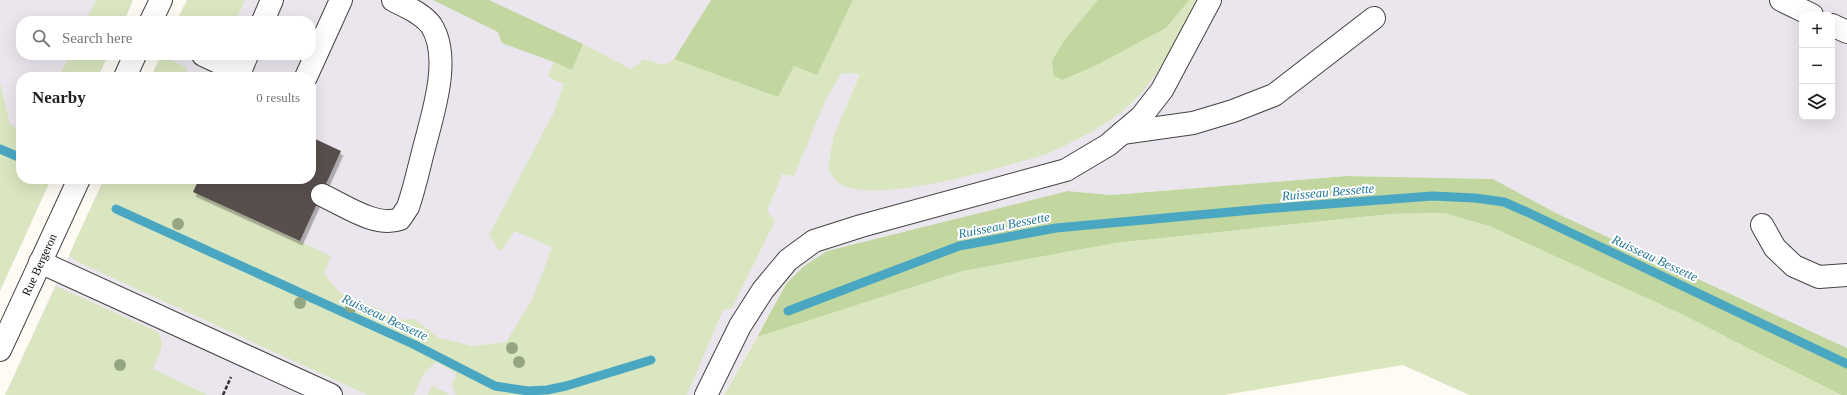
<!DOCTYPE html>
<html lang="en">
<head>
<meta charset="utf-8">
<style>
	:root { --surface:#fff; --page:#f2f2f2; --text:#222; --muted:#767676; --line:#e0e0e0 }
	body { margin:0; font-family:"Times New Roman",serif; background:var(--page); color:var(--text) }
	.controls { position:absolute; right:12px; top:12px; display:grid; overflow:hidden; border-radius:8px; box-shadow:0 4px 16px #0002 }
	.controls button { width:36px; height:36px; display:grid; place-items:center; padding:0; border:0; border-bottom:1px solid var(--line); background:var(--surface); color:var(--text); font:20px sans-serif }
	.list { margin:0; padding:0; list-style:none }
	h2 { display:flex; justify-content:space-between; align-items:center; height:52px; margin:0; padding:0 16px; font-size:17px }
	h2 small { font-size:13px; font-weight:400; color:var(--muted) }
	.icon { flex:none; width:22px; height:22px; fill:none; stroke:currentColor; stroke-width:2; stroke-linecap:round; stroke-linejoin:round }
	.map { position:relative; flex:none; width:1847px; height:395px; overflow:hidden }
	.search { position:absolute; background:var(--surface); box-shadow:0 4px 16px #0002; left:16px; top:16px; width:300px; height:44px; display:flex; align-items:center; gap:10px; box-sizing:border-box; padding:0 14px; border-radius:16px; color:var(--muted); font-size:15px }
	.panel { position:absolute; background:var(--surface); box-shadow:0 4px 16px #0002; left:16px; top:72px; width:300px; height:112px; border-radius:16px }
	.map>svg:first-child { display:block }
</style>
</head>
<body>
<div class="map">
<svg width="1847" height="395" viewBox="0 0 1847 395">
	<defs>
		<filter id="shadow"><feDropShadow dx="2.5" dy="4.5" stdDeviation="0" flood-color="#0004"/></filter>
	</defs>
	<rect width="100%" height="100%" fill="#fefaf4"/>
	<!-- industrial -->
	<path fill="#ebe6ed" fill-rule="evenodd" d="M0 0H133L124 21H21V55H108L98 77H21V179H51L0 291Z
		M187 0H711L674 59 860 74 833 137 828 169 1052 152 1105 124 1134 102 1157 72 1197 0H1847V348L1556 213 1493 179 1346 176 1111 195 1068 191 786 284 724 395H5L104 179H311V77H151L161 55H311V21H177ZM1802 15H1832V117H1802Z"/>
	<!-- green -->
	<path fill="#dae6c0" d="M96 0H133L124 21H86Z
		M187 0H245L236 21H180L178 18Z
		M853 0H1098L1096 4 1101 63 1166 28 1185 3 1189 0H1197C1180 32 1159 77 1133 102 1111 123 1081 138 1054 151 1043 156 1030 159 1019 162 986 172 863 207 836 181 833 178 831 173 828 169L833 137 860 74 842 73 827 97 794 176 782 174 767 211 775 221 732 308 723 310 687 395H456L452 386 456 373 436 362 424 373 414 395H368L76 261 69 255 104 179H199L194 192 331 256 324 273 339 292 404 320 414 319 439 338 472 346 506 342 533 298 552 247 515 231 500 252 489 235 553 114 564 84 548 77 554 62 572 70 583 44 631 69 644 59 664 65 674 59 778 97 794 66 817 74Z
		M70 55H108L98 77H59Z
		M161 55 187 68 185 77H151Z
		M0 82 10 124 21 131V179H51L0 291Z
		M1444 213 1489 226 1677 312 1841 395H1469L1403 365 1224 395H724L757 337 963 271 1116 243 1391 214Z
		M56 286 158 332C167 346 158 355 153 369L208 395H5Z
		M432 385 450 395H428Z"/>
	<!-- forest -->
	<path fill="#c2d6a0" d="M433 0H489L583 44 572 70 554 62 502 43 498 32Z
		M711 0H853L817 75 794 66 778 97 674 59Z
		M1098 0H1189L1166 28 1101 63 1062 80 1054 76 1052 61 1066 38Z
		M1346 176 1493 179 1556 213 1847 348V395H1841L1677 312 1489 226 1444 213 1391 214 1116 243 963 271 757 337 786 284 803 267 827 251 1068 191 1111 195Z"/>
	<g fill="none" stroke-linecap="round" stroke-linejoin="round">
		<!-- stream -->
		<path stroke="#4aa7c2" stroke-width="9" d="M0 149 21 158
			M116 209 413 344 495 386 528 391 547 390 566 386 651 360
			M788 311 959 246 1056 228 1263 209 1432 196 1475 198 1504 202 1527 212 1847 364"/>
	</g>
	<!-- building -->
	<path fill="#584f4d" filter="url(#shadow)" d="M311 137 341 151 300 241 193 192 199 179H311Z"/>
	<g fill="none" stroke-linecap="round" stroke-linejoin="round">
		<!-- minor casing -->
		<g stroke="#434343" stroke-width="24">
			<g id="minor">
				<path d="M1781 0 1812 15"/>
				<path d="M151 21 161 0"/>
				<path d="M263 21 272 0"/>
				<path d="M1832 25 1847 32"/>
				<path d="M203 55 240 72 247 55"/>
				<path d="M125 77 135 55"/>
				<path d="M306 77 341 0"/>
				<path d="M1122 133 1193 123 1233 111 1274 95 1374 18"/>
				<path d="M322 195C344 205 376 228 400 219L408 207C415 187 419 167 424 148 433 113 452 57 431 25 422 13 406 7 393 0"/>
				<path d="M1762 225 1775 248 1794 266 1819 277 1847 275"/>
				<path d="M40 262 331 395"/>
				<path id="s1" d="M0 350 79 179"/>
				<path d="M706 395 740 326 763 290 788 260 814 241 861 226 1066 170 1108 145 1141 117 1162 90 1210 0"/>
			</g>
		</g>
		<!-- path -->
		<path stroke="#323232" stroke-width="2.5" stroke-dasharray="4 2" stroke-linecap="butt" d="M223 395 231 377"/>
		<!-- minor -->
		<use href="#minor" stroke="#fff" stroke-width="22"/>
	</g>
	<!-- trees -->
	<g fill="#94a782">
		<circle cx="178" cy="224" r="6"/>
		<circle cx="300" cy="303" r="6"/>
		<circle cx="351" cy="307" r="6"/>
		<circle cx="512" cy="348" r="6"/>
		<circle cx="519" cy="362" r="6"/>
		<circle cx="120" cy="365" r="6"/>
	</g>
	<g text-anchor="middle" dominant-baseline="central" stroke-width="4" stroke-linejoin="round" paint-order="stroke">
		<!-- street labels -->
		<g font-size="12" fill="#101010" stroke="#fff">
			<text stroke="none"><textPath href="#s1" startOffset="94">Rue Bergeron</textPath></text>
		</g>
		<!-- water labels -->
		<g font-size="13" font-style="italic" fill="#237998" stroke="#fff">
			<text transform="translate(1328 192) rotate(-5)">Ruisseau Bessette</text>
			<text transform="translate(1004 225) rotate(-11)">Ruisseau Bessette</text>
			<text transform="translate(1655 258) rotate(25)">Ruisseau Bessette</text>
			<text transform="translate(385 317) rotate(25)">Ruisseau Bessette</text>
		</g>
	</g>
</svg>
<div class="controls">
<button>+</button>
<button>−</button>
<button><svg class="icon" aria-label="layers" viewBox="0 0 24 24"><path d="M12 4l9 5-9 5-9-5zM3 14l9 5 9-5"/></svg></button>
</div>
<div class="search"><svg class="icon" aria-label="search" viewBox="0 0 24 24"><circle cx="10" cy="10" r="6"/><path d="M15 15l6 6"/></svg>Search here</div>
<section class="panel">
<h2>Nearby<small>0 results</small></h2>
<ul class="list">
</ul>
</section>
</div>
</body>
</html>
